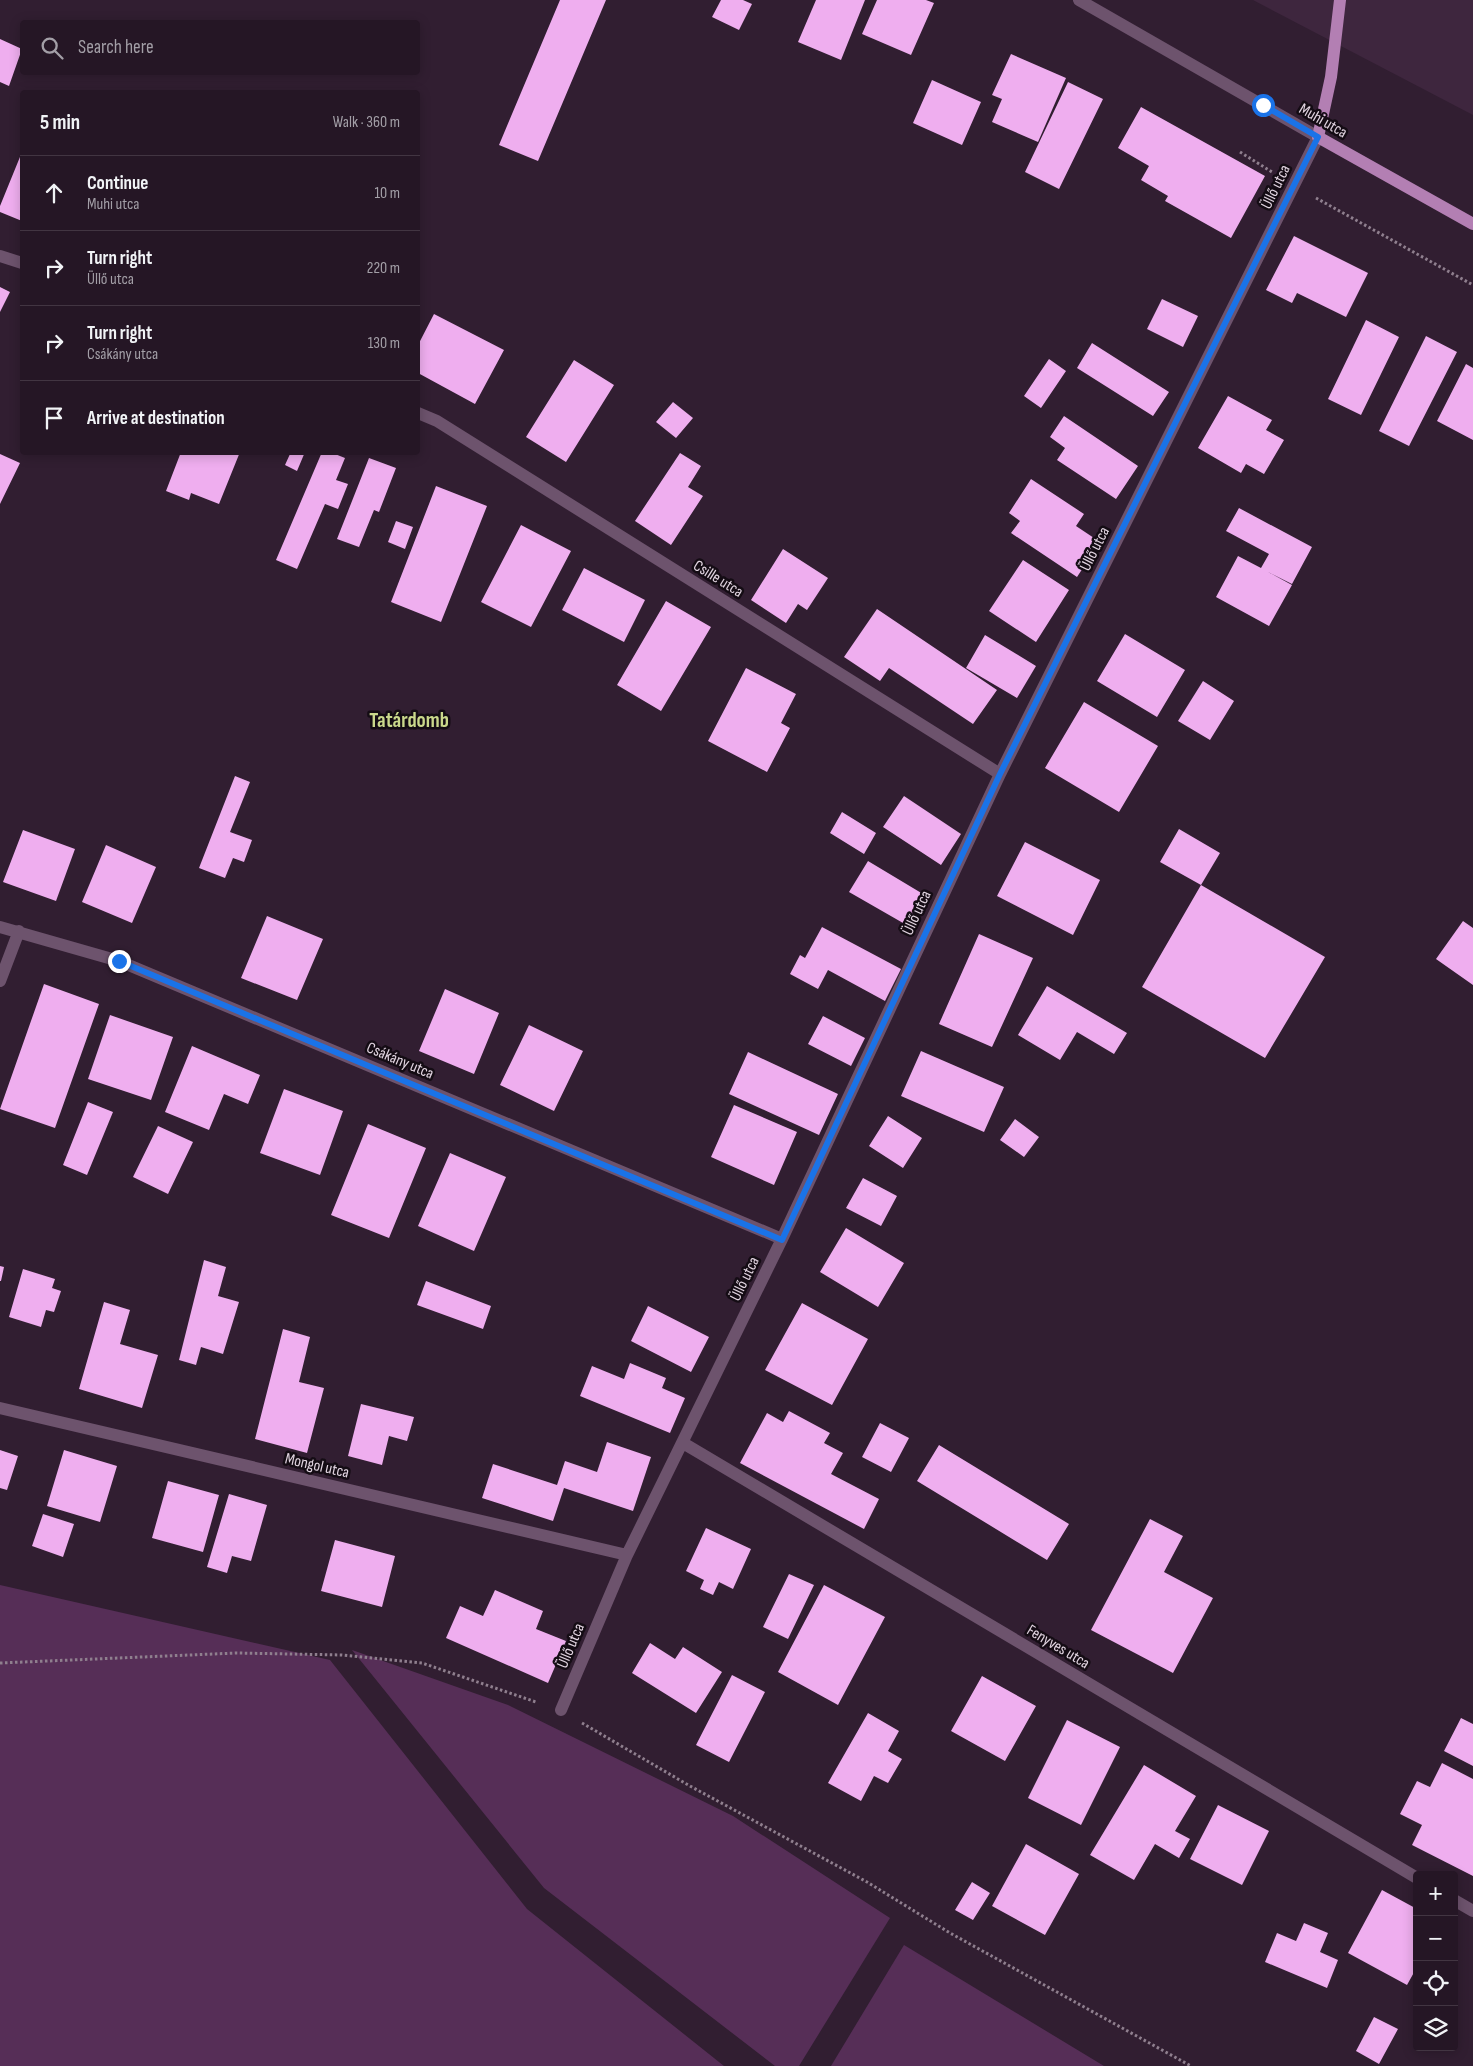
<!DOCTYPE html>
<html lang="en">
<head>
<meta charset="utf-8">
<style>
	:root { --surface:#251625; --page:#312332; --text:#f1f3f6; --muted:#a39fa7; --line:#423542 }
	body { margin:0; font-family:"Sofia Sans Condensed",sans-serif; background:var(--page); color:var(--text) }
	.controls { position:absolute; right:15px; bottom:15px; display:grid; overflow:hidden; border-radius:5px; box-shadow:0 2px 12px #0003 }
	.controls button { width:45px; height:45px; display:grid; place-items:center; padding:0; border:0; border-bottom:1px solid var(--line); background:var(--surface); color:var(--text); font:25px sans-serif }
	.stop { position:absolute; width:15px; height:15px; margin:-11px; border:4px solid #1a73e8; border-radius:50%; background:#fff }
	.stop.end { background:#1a73e8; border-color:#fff; box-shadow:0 1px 5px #0008 }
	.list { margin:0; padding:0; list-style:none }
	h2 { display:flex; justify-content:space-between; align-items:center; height:65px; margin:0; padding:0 20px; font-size:21px }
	h2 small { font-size:16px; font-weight:400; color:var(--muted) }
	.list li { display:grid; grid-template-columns:32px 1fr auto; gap:15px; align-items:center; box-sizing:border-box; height:75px; padding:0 20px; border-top:1px solid var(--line) }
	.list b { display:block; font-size:19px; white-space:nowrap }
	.list p { margin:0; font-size:16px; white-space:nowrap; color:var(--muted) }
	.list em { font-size:16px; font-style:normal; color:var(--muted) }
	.icon { flex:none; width:28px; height:28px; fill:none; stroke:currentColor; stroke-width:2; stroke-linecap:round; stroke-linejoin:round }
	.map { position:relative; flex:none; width:1473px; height:2066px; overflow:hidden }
	.search { position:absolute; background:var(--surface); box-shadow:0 2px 12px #0003; left:20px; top:20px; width:400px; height:55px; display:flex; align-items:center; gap:12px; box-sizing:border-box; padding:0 18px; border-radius:5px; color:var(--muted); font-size:19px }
	.panel { position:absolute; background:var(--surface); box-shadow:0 2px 12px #0003; left:20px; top:90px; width:400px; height:365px; border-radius:5px }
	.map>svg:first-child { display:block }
</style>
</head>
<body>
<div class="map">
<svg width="1473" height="2066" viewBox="0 0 1473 2066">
	<rect width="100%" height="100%" fill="#311e31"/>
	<!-- built -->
	<path fill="#3e263e" d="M1253 0H1473V115Z"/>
	<!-- green -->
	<path fill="#562e57" d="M0 1585 330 1660 527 1909 724 2066H0Z
		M352 1650 508 1705 733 1816 890 1918 799 2066H775L544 1888Z
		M904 1945 1104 2066H831Z"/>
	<!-- building -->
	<path fill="#efaeef" d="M560 0H606L538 161 499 145Z
		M721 0H743L752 4 739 30 712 17Z
		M816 0H865L841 60 798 42Z
		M877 0H926L934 3 911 55 862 34Z
		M0 39 22 49 9 86 0 82Z
		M1011 54 1066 78 1038 142 992 122 1002 99 992 95Z
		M932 80 981 102 962 145 913 123Z
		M1068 82 1103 99 1059 189 1025 172Z
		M1141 107 1265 176 1231 238 1165 201 1168 196 1141 180 1149 166 1118 148Z
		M22 152V221L0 212V206Z
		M1294 236 1368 273 1346 317 1297 293 1292 303 1266 290Z
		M0 287 10 292 0 312Z
		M1162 299 1198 316 1183 347 1147 329Z
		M434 314 504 350 475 404 418 373V345Z
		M1366 320 1399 337 1361 415 1328 399Z
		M1426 336 1457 352 1409 446 1379 431Z
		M1092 343 1169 392 1153 416 1077 368Z
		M1049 359 1066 371 1041 408 1024 396Z
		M574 360 614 385 566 462 526 437Z
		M1466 364 1473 368V440L1437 421Z
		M1228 396 1272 420 1266 430 1284 440 1264 474 1246 464 1241 473 1198 448Z
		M673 402 693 418 676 438 656 422Z
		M1064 416 1138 466 1116 499 1057 460 1065 448 1050 437Z
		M181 452H240L219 504 191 493 189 500 166 491Z
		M286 452H305L297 471 285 465 290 454Z
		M322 452H330L345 458 336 480 348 484 338 509 325 504 297 569 276 560Z
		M680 453 701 466 688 487 703 496 671 545 635 521Z
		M0 454 20 463 0 504Z
		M369 458 396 468 379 512 374 510 359 547 337 539Z
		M1031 479 1084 514 1076 526 1100 542 1077 577 1011 533 1020 521 1009 513Z
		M436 486 487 506 441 622 391 602Z
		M1239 508 1312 547 1292 584 1268 572 1292 585 1269 626 1216 597 1238 556 1261 568 1269 554 1226 531Z
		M396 521 413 527 405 549 388 542Z
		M521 525 571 551 531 627 481 602Z
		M783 549 828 578 807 610 798 604 786 623 751 600Z
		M1023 560 1069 590 1036 642 989 611Z
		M584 568 645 600 624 642 562 610Z
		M666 601 711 627 661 711 617 685Z
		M877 609 997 690 973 724 889 668 880 681 844 657Z
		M1125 634 1185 670 1157 717 1097 681Z
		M985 635 1036 666 1017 698 966 668Z
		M746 668 796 694 781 723 790 728 767 772 708 741Z
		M1203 681 1234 701 1210 740 1178 721Z
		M1084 702 1158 746 1119 812 1045 768Z
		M235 776 250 782 230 832 252 840 244 862 233 858 225 878 199 868Z
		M904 796 961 834 941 865 883 827Z
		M842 812 876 833 864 854 830 833Z
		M1179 829 1220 853 1201 885 1160 862Z
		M23 830 75 849 56 901 3 882Z
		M1025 842 1100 880 1073 935 997 896Z
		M106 845 156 867 132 923 82 902Z
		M868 861 928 897 910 927 849 892Z
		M1201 885 1325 957 1265 1058 1142 987Z
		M267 916 323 939 297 1000 241 978Z
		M1463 921 1473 928V985L1436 959Z
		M822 927 901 969 885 1001 828 970 818 989 790 974 800 955 805 958Z
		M979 934 1033 958 992 1047 939 1024Z
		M44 984 99 1004 55 1128 0 1109Z
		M1047 986 1127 1033 1114 1054 1077 1032 1060 1060 1018 1035Z
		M445 989 499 1013 474 1074 419 1051Z
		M110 1015 173 1037 151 1100 88 1079Z
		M823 1016 865 1038 851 1066 808 1044Z
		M529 1025 583 1051 554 1111 500 1085Z
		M192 1046 260 1075 248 1104 224 1094 209 1130 165 1112Z
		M921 1051 1004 1087 984 1132 901 1096Z
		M748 1052 838 1094 819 1135 729 1094Z
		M284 1089 343 1111 320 1175 260 1153Z
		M88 1102 113 1112 87 1175 63 1165Z
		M734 1105 797 1132 774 1185 711 1157Z
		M888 1116 922 1138 903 1168 869 1146Z
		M1015 1119 1039 1137 1024 1157 1000 1140Z
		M368 1124 426 1148 389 1238 331 1215Z
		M158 1126 193 1142 168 1194 133 1177Z
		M450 1153 506 1177 474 1251 418 1226Z
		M863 1178 897 1196 881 1226 846 1208Z
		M846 1228 904 1263 878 1307 820 1272Z
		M204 1260 226 1267 218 1296 239 1302 223 1354 201 1347 196 1365 179 1360Z
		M0 1266 4 1267 1 1281H0Z
		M23 1269 55 1279 52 1288 61 1291 54 1312 46 1310 41 1327 9 1317Z
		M426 1281 491 1306 483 1329 417 1305Z
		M104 1302 130 1310 120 1344 158 1355 142 1408 79 1389Z
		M802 1303 868 1339 832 1405 765 1370Z
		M648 1306 709 1337 691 1372 631 1341Z
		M283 1329 310 1337 299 1382 324 1388 307 1453 255 1439Z
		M630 1363 666 1378 662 1388 685 1398 670 1433 580 1396 592 1366 624 1379Z
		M361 1404 414 1417 407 1441 389 1436 382 1465 348 1456Z
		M789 1411 830 1433 824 1443 843 1453 831 1474 879 1499 864 1529 740 1463 767 1413 783 1422Z
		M880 1423 909 1438 891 1472 862 1457Z
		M607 1442 651 1457 633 1511 564 1488 553 1521 482 1498 493 1464 557 1485 565 1461 597 1472Z
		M939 1445 1069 1524 1047 1560 917 1481Z
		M0 1450 18 1456 7 1490 0 1488Z
		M64 1450 117 1466 100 1522 47 1506Z
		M168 1481 219 1495 203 1552 152 1538Z
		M229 1494 267 1505 251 1561 232 1556 227 1573 207 1567Z
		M43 1514 74 1524 63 1557 32 1546Z
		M1150 1519 1183 1536 1164 1572 1213 1598 1173 1673 1091 1630Z
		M706 1528 751 1549 733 1589 719 1582 713 1595 700 1589 704 1580 686 1571Z
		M335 1540 395 1556 382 1607 321 1591Z
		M789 1574 814 1585 788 1639 763 1627Z
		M824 1585 885 1617 838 1705 778 1672Z
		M495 1590 543 1611 536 1629 566 1641 548 1683 446 1638 460 1606 483 1616Z
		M650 1643 675 1659 683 1647 722 1672 696 1713 632 1673Z
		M732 1675 765 1692 729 1762 696 1745Z
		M982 1676 1036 1706 1005 1761 951 1731Z
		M868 1713 899 1731 888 1751 902 1759 888 1783 874 1776 861 1801 828 1783Z
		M1461 1718 1473 1724V1766L1444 1751Z
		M1067 1720 1120 1747 1081 1825 1028 1798Z
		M1442 1763 1473 1779V1876L1412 1845 1422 1825 1400 1814 1417 1781 1430 1787Z
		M1144 1765 1196 1796 1175 1831 1190 1839 1179 1858 1155 1844 1134 1880 1090 1855Z
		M1218 1805 1269 1831 1242 1885 1190 1859Z
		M1026 1844 1079 1874 1045 1935 992 1906Z
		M972 1882 990 1893 973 1920 955 1910Z
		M1382 1890 1417 1909V1967L1407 1985 1348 1953Z
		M1304 1923 1328 1933 1320 1952 1338 1960 1327 1988 1265 1962 1277 1933 1296 1941Z
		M1374 2017 1398 2029 1379 2064 1356 2051Z"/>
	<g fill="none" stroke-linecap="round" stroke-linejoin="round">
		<!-- path -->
		<path stroke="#8f7f8e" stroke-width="3" stroke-dasharray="2.5 2.5" stroke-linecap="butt" d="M1240 152 1272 172
			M1316 198 1473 285
			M0 1663 237 1653 342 1655 422 1663 536 1702
			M582 1723 690 1786 867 1882 950 1933 1191 2066"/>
		<!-- minor -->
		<path stroke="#6d536d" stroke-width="12" d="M0 256 22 263
			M418 413 437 421 1000 774
			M0 927 119 961 782 1239
			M0 981 19 931
			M0 1408 627 1555
			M683 1443 1417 1878
			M561 1710 627 1555 782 1239 1000 774 1318 137 1079 0
			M1454 1900 1473 1911"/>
		<!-- major -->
		<path stroke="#b37fb3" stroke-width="12" d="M1340 0 1331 77 1318 137 1473 224"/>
	</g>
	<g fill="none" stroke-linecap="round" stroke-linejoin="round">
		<!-- route -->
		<path stroke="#1a73e8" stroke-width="6" d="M119 961 782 1240 1000 774 1318 137 1263 105"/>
	</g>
	<g text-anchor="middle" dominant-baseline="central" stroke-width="5" stroke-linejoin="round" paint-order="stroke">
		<!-- street labels -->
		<g font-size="16" fill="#e2d5e1" stroke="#140c14">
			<text transform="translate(1323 121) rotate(30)">Muhi utca</text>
			<text transform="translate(1276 187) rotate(-64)">Üllő utca</text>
			<text transform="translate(1095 549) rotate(-63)">Üllő utca</text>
			<text transform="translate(718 579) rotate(32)">Csille utca</text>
			<text transform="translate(917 913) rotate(-65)">Üllő utca</text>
			<text transform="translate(400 1061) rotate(23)">Csákány utca</text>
			<text transform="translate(745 1279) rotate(-64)">Üllő utca</text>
			<text transform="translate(317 1466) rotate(13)">Mongol utca</text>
			<text transform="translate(571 1646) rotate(-67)">Üllő utca</text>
			<text transform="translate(1058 1647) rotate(31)">Fenyves utca</text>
		</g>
		<!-- district labels -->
		<g font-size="21" font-weight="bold" fill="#cad88b" stroke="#140c14">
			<text x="409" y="720">Tatárdomb</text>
		</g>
	</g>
</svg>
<div class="controls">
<button>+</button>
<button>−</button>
<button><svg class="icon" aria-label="locate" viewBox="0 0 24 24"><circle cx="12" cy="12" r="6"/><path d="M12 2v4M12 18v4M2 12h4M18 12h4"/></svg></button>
<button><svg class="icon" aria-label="layers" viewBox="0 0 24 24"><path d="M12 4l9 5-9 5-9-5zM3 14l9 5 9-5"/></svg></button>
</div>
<div class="stop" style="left:1263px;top:105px"></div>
<div class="stop end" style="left:119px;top:961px"></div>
<div class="search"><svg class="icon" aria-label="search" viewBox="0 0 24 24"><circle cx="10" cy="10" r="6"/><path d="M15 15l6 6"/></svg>Search here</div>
<section class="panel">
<h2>5 min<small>Walk · 360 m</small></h2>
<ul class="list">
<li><svg class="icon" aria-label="ahead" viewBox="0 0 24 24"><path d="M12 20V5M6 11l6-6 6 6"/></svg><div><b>Continue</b><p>Muhi utca</p></div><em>10 m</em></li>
<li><svg class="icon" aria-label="right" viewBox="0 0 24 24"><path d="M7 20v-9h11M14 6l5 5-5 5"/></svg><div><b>Turn right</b><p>Üllő utca</p></div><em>220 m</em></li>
<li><svg class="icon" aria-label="right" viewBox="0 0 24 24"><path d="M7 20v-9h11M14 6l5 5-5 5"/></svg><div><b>Turn right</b><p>Csákány utca</p></div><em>130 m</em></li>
<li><svg class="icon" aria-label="arrive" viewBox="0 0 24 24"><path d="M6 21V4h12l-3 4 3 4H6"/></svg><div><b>Arrive at destination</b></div></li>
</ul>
</section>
</div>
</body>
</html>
